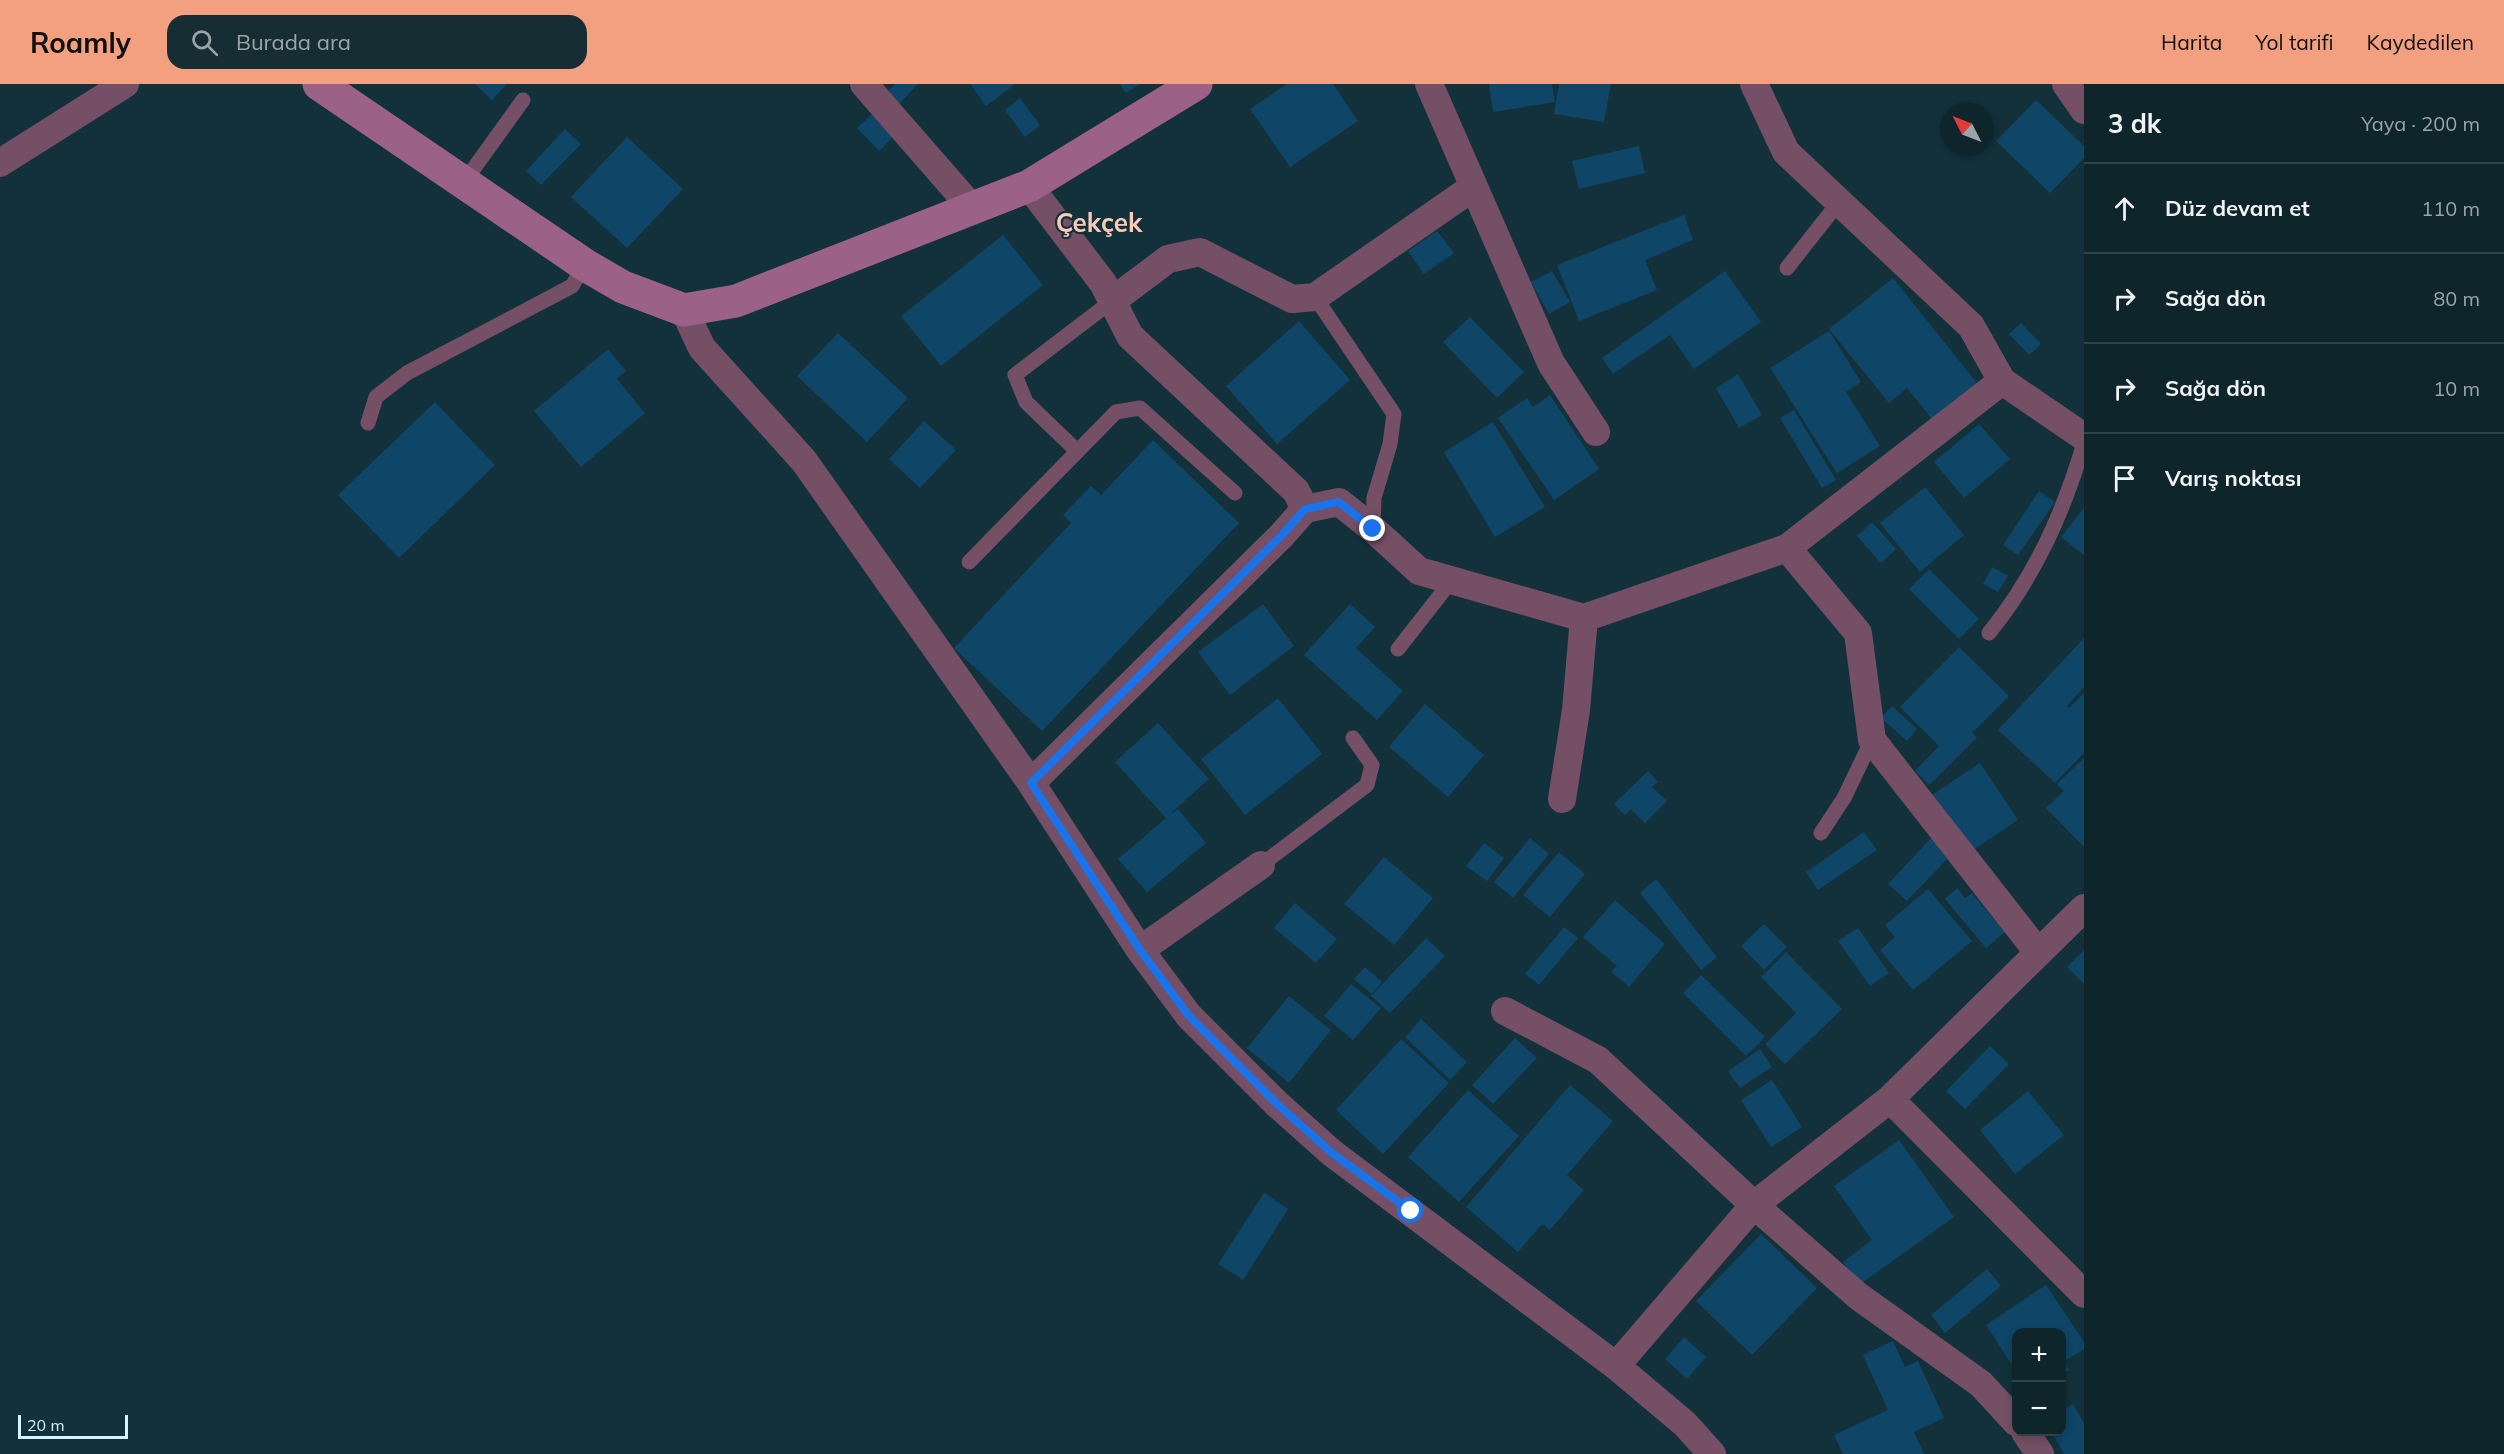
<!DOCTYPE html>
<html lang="tr">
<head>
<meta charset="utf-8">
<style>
	:root { --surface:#0e252c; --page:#172d34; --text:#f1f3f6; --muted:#9ba5a9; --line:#2e4248; --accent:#f2a080 }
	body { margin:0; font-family:Mulish,sans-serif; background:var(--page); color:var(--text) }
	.controls { position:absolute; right:18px; bottom:18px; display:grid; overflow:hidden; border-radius:12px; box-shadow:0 3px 9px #0003 }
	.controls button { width:54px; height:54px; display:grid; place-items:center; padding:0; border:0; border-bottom:2px solid var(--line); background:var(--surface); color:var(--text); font:30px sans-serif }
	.compass { position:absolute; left:1940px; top:18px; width:54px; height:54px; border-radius:50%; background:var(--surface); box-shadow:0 3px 9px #0003; rotate:312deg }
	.scale { position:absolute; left:18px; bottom:15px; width:110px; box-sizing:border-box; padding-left:6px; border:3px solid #d9f3fc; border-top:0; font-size:16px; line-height:21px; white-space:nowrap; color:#d9f3fc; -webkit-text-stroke:4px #13313b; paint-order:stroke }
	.stop { position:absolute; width:18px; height:18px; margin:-14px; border:4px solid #1a73e8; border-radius:50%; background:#fff }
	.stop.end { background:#1a73e8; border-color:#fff; box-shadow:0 2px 6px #0008 }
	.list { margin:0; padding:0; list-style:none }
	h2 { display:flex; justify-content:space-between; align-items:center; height:78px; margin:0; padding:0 24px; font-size:26px }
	h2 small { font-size:20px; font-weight:400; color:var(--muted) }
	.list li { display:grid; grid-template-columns:39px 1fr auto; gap:18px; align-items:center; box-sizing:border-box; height:90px; padding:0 24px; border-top:2px solid var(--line) }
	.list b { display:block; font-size:22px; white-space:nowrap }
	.list em { font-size:20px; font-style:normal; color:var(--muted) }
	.icon { flex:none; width:33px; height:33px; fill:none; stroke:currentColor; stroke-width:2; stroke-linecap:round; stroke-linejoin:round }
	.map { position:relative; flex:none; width:2084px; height:1370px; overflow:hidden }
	header { display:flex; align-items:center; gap:36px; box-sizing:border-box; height:84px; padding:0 30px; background:var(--accent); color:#111 }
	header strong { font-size:28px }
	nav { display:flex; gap:33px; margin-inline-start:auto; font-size:21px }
	.search { width:420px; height:54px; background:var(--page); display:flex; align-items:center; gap:15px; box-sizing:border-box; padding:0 21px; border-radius:18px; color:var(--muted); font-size:22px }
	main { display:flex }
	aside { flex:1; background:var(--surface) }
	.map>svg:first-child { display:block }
</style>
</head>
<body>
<header>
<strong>Roamly</strong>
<div class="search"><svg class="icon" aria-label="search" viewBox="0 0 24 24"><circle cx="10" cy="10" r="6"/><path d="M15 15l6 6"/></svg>Burada ara</div>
<nav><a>Harita</a><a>Yol tarifi</a><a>Kaydedilen</a></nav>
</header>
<main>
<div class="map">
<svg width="2084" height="1370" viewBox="0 0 2084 1370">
	<rect width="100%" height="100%" fill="#13313b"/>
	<!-- building -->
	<path fill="#0f4567" d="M475 0H507L492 16Z
		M895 0H918L899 20 886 9Z
		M970 0H1015L986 22Z
		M1120 0H1140L1126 9Z
		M1287 0H1333L1358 37 1290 83 1250 25Z
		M1489 0H1552L1555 18 1493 28Z
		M1559 0H1611L1604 38 1554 30Z
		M1020 14 1040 41 1025 53 1005 26Z
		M2036 16 2084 62V74L2050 109 1996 57Z
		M873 29 894 52 879 67 857 44Z
		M565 45 581 60 541 101 526 87Z
		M627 53 683 105 627 164 571 113Z
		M1639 62 1645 89 1579 105 1572 77Z
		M1684 131 1693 156 1645 176 1657 206 1579 237 1557 181Z
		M1437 147 1454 169 1424 190 1408 167Z
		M1003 151 1043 201 941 282 901 232Z
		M1552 187 1570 218 1549 230 1531 198Z
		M1725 187 1761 238 1694 285 1670 251 1613 290 1602 274Z
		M1893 194 1977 299 1932 335 1907 304 1889 319 1829 245Z
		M1470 233 1524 288 1497 314 1443 258Z
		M1299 237 1350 296 1277 360 1226 302Z
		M2021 239 2041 260 2029 271 2009 250Z
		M1829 247 1861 298 1846 308 1880 362 1837 389 1770 284Z
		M838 249 908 314 867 358 797 292Z
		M608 265 626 287 617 295 645 329 581 383 534 327Z
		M1738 290 1762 331 1739 344 1716 304Z
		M1550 311 1599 385 1554 416 1498 334 1527 314 1533 323Z
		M435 318 495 381 399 474 338 411Z
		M1794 326 1836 396 1822 404 1780 334Z
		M924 337 956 366 920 404 889 375Z
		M1493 338 1545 423 1495 453 1444 368Z
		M1979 340 2010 375 1964 414 1934 378Z
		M1153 356 1239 439 1042 647 954 564 1071 439 1063 431 1091 402 1101 411Z
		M1925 403 1964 451 1920 488 1880 439Z
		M2039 407 2055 418 2018 471 2003 461Z
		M2084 424V471L2061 453Z
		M1872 438 1896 465 1881 479 1857 452Z
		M1992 483 2008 492 1998 508 1983 500Z
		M1929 485 1979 535 1959 555 1909 505Z
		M1263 520 1294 562 1230 611 1198 568Z
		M1350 520 1375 543 1356 564 1403 607 1377 636 1304 571Z
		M2084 554V603L2067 622 2077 631 2069 624 2084 609V669L2055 699 1998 646Z
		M1959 563 2009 612 1972 649 1977 653 1929 701 1915 687 1939 662 1900 623Z
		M1278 614 1322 670 1245 731 1201 675Z
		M1425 620 1484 671 1448 713 1389 663Z
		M1892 622 1917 645 1907 657 1881 634Z
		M1158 639 1209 695 1170 730 1178 725 1206 759 1147 808 1118 775 1166 734 1115 678Z
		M2084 674V763L2046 724 2064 707 2057 700Z
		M1980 679 2018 736 1970 768 1932 711Z
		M1648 687 1658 698 1652 703 1667 717 1645 739 1631 725 1625 731 1614 720Z
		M1864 748 1877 766 1818 806 1806 788Z
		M1932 753 1951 771 1907 817 1888 800Z
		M1530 754 1549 770 1513 814 1494 798Z
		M1484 759 1504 774 1487 797 1466 782Z
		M1559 768 1585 790 1550 833 1523 811Z
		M1384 773 1433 814 1394 861 1344 820Z
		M1656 795 1717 873 1701 886 1640 809Z
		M1957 804 1965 814 1972 809 2005 848 1986 864 1945 815Z
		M1928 805 1972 857 1913 906 1880 866 1895 853 1885 841Z
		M1615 816 1665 860 1629 903 1611 888 1617 882 1583 853Z
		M1295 819 1337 855 1316 879 1274 844Z
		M1764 840 1787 863 1764 886 1741 862Z
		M1564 843 1578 854 1539 901 1525 890Z
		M1858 844 1889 889 1870 902 1838 857Z
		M1426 854 1445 872 1390 929 1371 912Z
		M2084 866V900L2067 883Z
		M1786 868 1842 925 1785 980 1765 960 1796 929 1761 893Z
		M1365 883 1382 898 1372 910 1354 895Z
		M1701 891 1765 953 1746 972 1683 909Z
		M1351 900 1381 924 1353 956 1324 932Z
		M1289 912 1331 946 1289 999 1247 964Z
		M1421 935 1467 978 1450 996 1405 953Z
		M1515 954 1537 974 1493 1020 1472 1001Z
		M1401 955 1449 999 1383 1070 1336 1026Z
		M1990 962 2009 980 1965 1025 1946 1007Z
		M1760 965 1772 983 1740 1004 1728 987Z
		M1772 996 1802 1043 1771 1063 1741 1016Z
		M1570 1001 1613 1037 1567 1091 1584 1106 1550 1146 1542 1140 1518 1168 1466 1123Z
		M1468 1006 1519 1052 1459 1118 1408 1073Z
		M2028 1007 2064 1051 2015 1090 1980 1046Z
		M1899 1056 1954 1133 1859 1201 1843 1178 1872 1156 1834 1102Z
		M1264 1109 1288 1125 1243 1196 1218 1180Z
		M1761 1150 1817 1204 1752 1271 1696 1217Z
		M1987 1185 2001 1202 1945 1249 1931 1231Z
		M2046 1201 2084 1258V1265L2063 1278 2069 1286 2062 1290V1248H2016V1287L1986 1241Z
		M1684 1253 1706 1273 1687 1295 1665 1275Z
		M1893 1257 1905 1283 1918 1277 1944 1334 1914 1348 1924 1370H1843L1834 1351 1888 1326 1863 1271Z
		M2073 1320 2084 1339V1370H2064L2052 1348H2062V1327Z"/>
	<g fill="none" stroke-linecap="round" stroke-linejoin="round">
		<!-- lane -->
		<path stroke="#744f66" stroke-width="15" d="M464 98 523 16
			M1787 184 1839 118
			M1315 213 1394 330 1390 360 1374 414 1373 445
			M368 339 376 313 407 289 572 202 585 181
			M1077 367 1026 318 1015 291 1112 217
			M969 478 1116 328 1140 324 1235 409
			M1989 549C2035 492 2063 430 2084 359
			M1398 565 1452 496
			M1821 749 1844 714 1872 656
			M1261 781 1367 701 1372 681 1353 654"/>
		<!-- street -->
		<path stroke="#744f66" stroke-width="28" d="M864 0 973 125
			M1429 0 1551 279 1596 348
			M2066 0 2084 26
			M0 79 125 0
			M1029 102 1103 199 1130 252 1296 407 1305 425
			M1112 217 1168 175 1200 168 1292 215 1315 213 1472 104
			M684 226 702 264 804 377 1031 699 1140 866 1189 932 1277 1020 1332 1069 1616 1282 1685 1340 1712 1370
			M2002 297 2084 353
			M1787 464 1858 549 1872 656 2038 868
			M1031 699 1282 451 1305 425 1339 418 1373 445 1419 487 1584 534 1787 464 2002 297 1971 242 1786 68 1754 0
			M1562 715 1576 626 1584 534
			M1140 866 1261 781
			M1505 927 1598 976 1754 1121 1858 1212 1981 1300 2016 1338
			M1890 1015 2084 1210
			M1616 1282 1754 1121 1890 1015 2084 824
			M2025 1348 2040 1370"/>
		<!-- secondary -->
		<path stroke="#9b6186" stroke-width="33" d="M319 0 585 181 623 203 684 226 736 217 1029 102 1196 0"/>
	</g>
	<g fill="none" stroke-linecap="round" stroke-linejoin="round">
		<!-- route -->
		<path stroke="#1a73e8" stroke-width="8" d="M1373 445 1339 418 1305 425 1282 451 1031 699 1140 866 1189 932 1277 1020 1332 1069 1411 1127"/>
	</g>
	<g text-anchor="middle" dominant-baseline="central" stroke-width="4.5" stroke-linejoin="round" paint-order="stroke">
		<!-- quarter labels -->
		<g font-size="26" font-weight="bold" fill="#fbcbb9" stroke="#13313b">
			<text x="1099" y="138">Çekçek</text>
		</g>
	</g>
</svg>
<div class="controls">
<button>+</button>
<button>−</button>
</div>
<svg class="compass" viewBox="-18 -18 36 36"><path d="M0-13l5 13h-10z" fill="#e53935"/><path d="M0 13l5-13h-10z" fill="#9ba5a9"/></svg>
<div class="scale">20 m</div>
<div class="stop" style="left:1411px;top:1127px"></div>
<div class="stop end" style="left:1373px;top:445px"></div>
</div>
<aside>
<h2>3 dk<small>Yaya · 200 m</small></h2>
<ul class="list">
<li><svg class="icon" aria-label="ahead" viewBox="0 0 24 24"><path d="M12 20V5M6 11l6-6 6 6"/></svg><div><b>Düz devam et</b></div><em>110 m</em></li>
<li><svg class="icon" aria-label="right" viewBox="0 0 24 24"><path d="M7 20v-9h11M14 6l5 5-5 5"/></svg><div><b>Sağa dön</b></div><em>80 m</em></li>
<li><svg class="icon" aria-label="right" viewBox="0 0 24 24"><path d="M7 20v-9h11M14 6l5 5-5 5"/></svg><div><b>Sağa dön</b></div><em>10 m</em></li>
<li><svg class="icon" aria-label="arrive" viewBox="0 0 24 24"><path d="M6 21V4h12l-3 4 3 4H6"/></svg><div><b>Varış noktası</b></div></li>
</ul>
</aside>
</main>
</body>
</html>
